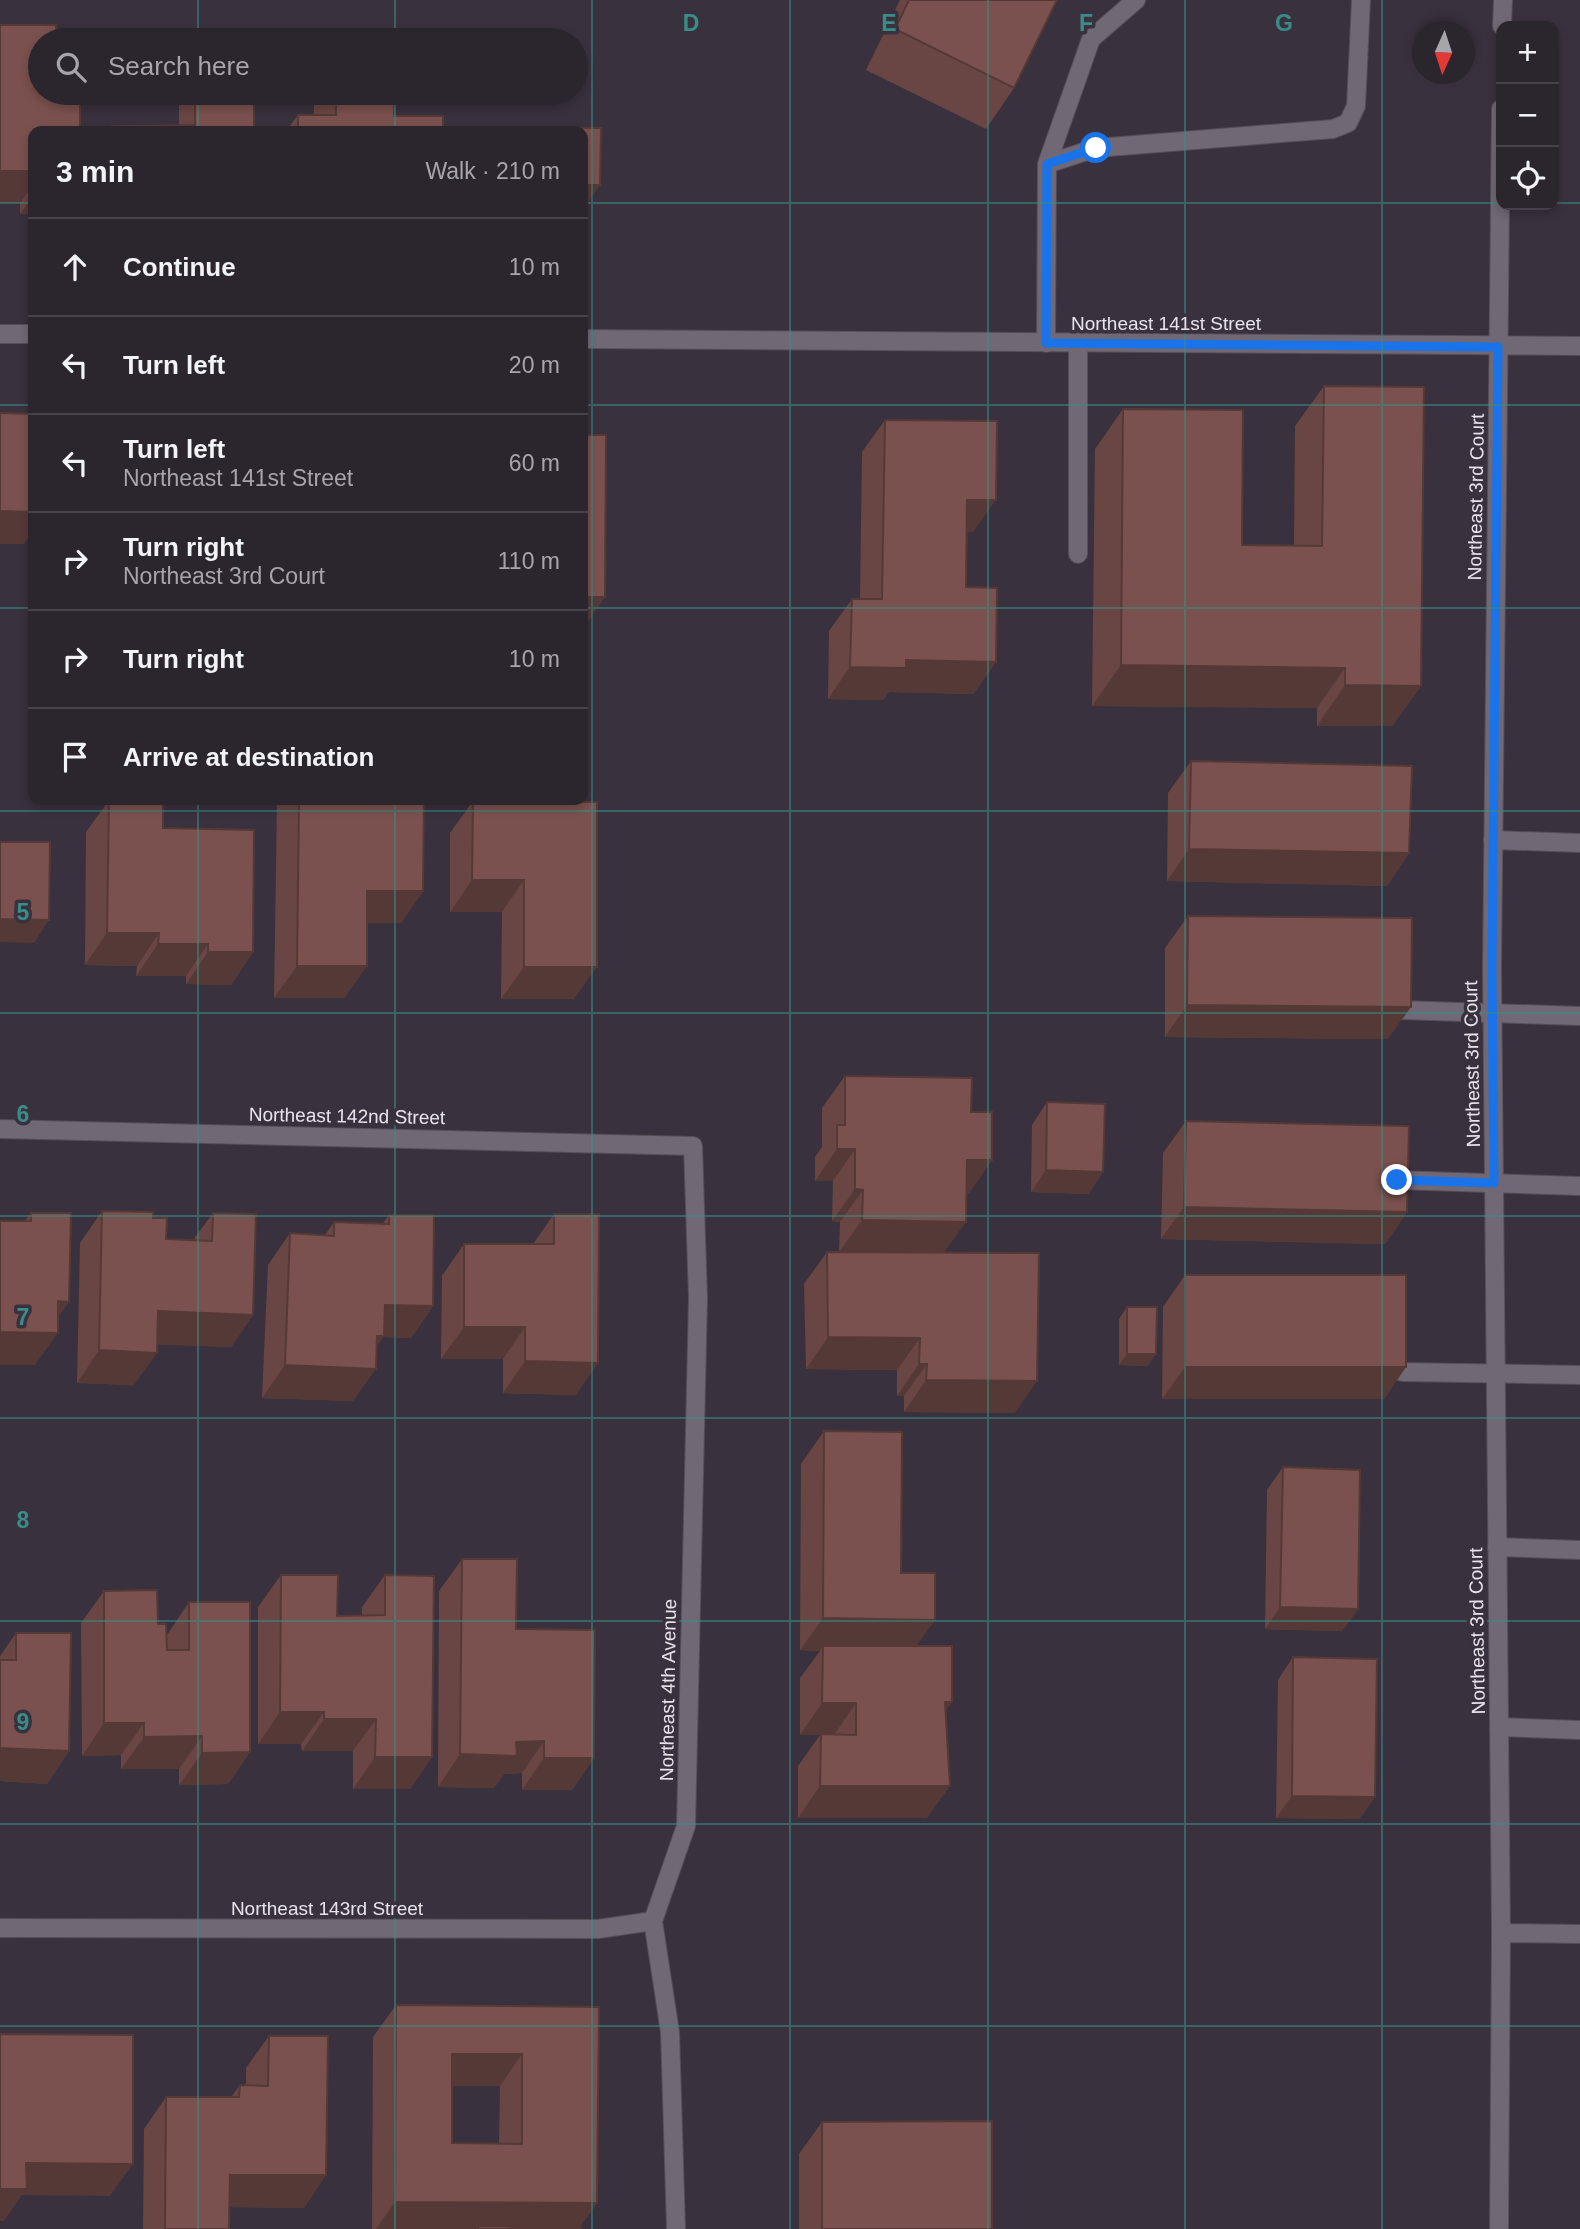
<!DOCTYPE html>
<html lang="en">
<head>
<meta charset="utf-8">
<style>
	:root { --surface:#2b252e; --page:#37313a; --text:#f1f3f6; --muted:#a6a5aa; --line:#47424a }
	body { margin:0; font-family:Arial,sans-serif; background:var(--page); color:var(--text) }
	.controls { position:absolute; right:21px; top:21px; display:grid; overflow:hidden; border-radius:14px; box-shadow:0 4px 10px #0003 }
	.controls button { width:63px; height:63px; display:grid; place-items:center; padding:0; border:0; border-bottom:2px solid var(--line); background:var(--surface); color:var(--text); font:35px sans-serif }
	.compass { position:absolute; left:1412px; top:21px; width:63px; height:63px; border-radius:50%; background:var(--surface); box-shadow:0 4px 10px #0003; rotate:183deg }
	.stop { position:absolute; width:21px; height:21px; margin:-16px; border:5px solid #1a73e8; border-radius:50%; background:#fff }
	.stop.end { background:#1a73e8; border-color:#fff; box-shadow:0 2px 7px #0008 }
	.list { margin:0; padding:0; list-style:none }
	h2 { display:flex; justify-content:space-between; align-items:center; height:91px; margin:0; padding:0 28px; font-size:30px }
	h2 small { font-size:23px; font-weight:400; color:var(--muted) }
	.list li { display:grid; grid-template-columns:46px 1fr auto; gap:21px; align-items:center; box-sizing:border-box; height:98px; padding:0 28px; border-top:2px solid var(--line) }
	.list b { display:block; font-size:26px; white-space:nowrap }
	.list p { margin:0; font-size:23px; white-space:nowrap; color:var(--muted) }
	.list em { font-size:23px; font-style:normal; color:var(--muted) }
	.icon { flex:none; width:38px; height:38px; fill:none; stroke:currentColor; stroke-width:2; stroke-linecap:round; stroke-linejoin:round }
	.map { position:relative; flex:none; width:1580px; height:2229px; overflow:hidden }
	.search { position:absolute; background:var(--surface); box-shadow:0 4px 10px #0003; left:28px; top:28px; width:560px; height:77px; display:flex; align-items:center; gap:18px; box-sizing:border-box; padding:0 24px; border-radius:38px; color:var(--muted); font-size:26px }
	.panel { position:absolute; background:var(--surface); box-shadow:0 4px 10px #0003; left:28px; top:126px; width:560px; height:679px; border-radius:14px }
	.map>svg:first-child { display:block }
</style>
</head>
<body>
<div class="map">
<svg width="1580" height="2229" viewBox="0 0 1580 2229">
	<rect width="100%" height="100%" fill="#39313d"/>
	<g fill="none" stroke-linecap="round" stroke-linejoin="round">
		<!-- service casing -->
		<g stroke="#544e57" stroke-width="20">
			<path id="service" d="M1047 164 1096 148 1333 129 1348 123 1356 106 1361 0
				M1046 343 1047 164 1091 39 1136 0
				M1078 343V554
				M1493 840 1580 843
				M1401 1010 1580 1016
				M1397 1180 1580 1186
				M1402 1372 1580 1375
				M1497 1547 1580 1550
				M1499 1727 1580 1730"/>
		</g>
		<!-- minor casing -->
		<g stroke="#544e57" stroke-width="20">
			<path id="minor" d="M1502 26 1503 0
				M0 334H33
				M583 339 1580 346
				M0 1129 693 1146 698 1298 686 1826 653 1921 670 2032 676 2229
				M0 1928 598 1929 653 1921
				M1501 1933 1580 1934
				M1499 2229 1501 1933 1492 968 1501 109"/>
		</g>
		<!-- service -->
		<use href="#service" stroke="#706874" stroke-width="18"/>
		<!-- minor -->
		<use href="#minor" stroke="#706874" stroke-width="18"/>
	</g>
	<!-- wall -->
	<path fill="#694643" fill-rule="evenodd" d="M900 0H1057L1014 88 986 129 866 70Z
		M0 25 33 131V214H20V203H0Z
		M182 93H254V131H108L112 126 179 125V98Z
		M314 93H394V116L443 131H286L298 115H314Z
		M1324 386 1421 686 1392 726H1317V708L1092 706 1095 449 1123 409 1242 545 1294 546 1295 426Z
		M885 420 973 532H967L966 587 996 662 973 694 889 692 883 700 828 699 829 631 852 599H860L862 452Z
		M1191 761 1409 853 1387 886 1167 881 1168 793Z
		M109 800 163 828 253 952 231 985 186 984V976H136L137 966 85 965 86 832Z
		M277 800H424L423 891 401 923H367V966L344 998H274Z
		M473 801 597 802 574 999H501L502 912H450V833Z
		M1188 916 1388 1039 1165 1037V948Z
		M845 1076 971 1112 992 1160 969 1193 966 1192 944 1253 1015 1413 904 1412V1396H897V1370L806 1369 804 1284 827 1252H839L840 1222 832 1221 833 1181H815V1157L822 1147V1108Z
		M1047 1102 1103 1172 1088 1194 1031 1192 1032 1125Z
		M1186 1121 1407 1212 1385 1244 1161 1239 1163 1153Z
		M102 1211 153 1218 166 1239 193 1240 213 1213 253 1315 231 1347 157 1344 134 1385 77 1383 80 1243Z
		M31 1213 58 1317 35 1365 25 1221Z
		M554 1214 576 1395 503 1393V1359H441L442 1276 464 1244H533Z
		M389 1215 433 1306 411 1338 383 1337 377 1346 353 1401 262 1398 268 1265 290 1233 325 1235 334 1222 383 1223Z
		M1185 1275 1406 1367 1384 1399H1162L1163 1307Z
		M1127 1307 1148 1366 1119 1365V1319Z
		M824 1431 901 1573 935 1620 916 1646 952 1702 945 1711 927 1818H798V1766L820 1735H800V1678L820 1651 800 1650 801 1464Z
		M1283 1467 1358 1609 1342 1631 1265 1629 1267 1490Z
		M462 1559 516 1629 594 1758 572 1790H522V1773L504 1774 494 1788 438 1787 439 1591Z
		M281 1575 337 1616 362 1615V1607L385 1575 432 1757 410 1789H353V1751H302L301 1744H258V1607Z
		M104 1591 158 1624 167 1635 189 1602 250 1752 228 1784 179 1785V1769H121V1755L82 1756 81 1623Z
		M16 1633 69 1751 47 1784 0 1781V1656Z
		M1293 1657 1375 1797 1359 1819 1276 1818 1278 1680Z
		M396 2005 599 2007 597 2203 579 2228 582 2229H372L373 2037ZM452 2086H500L499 2144 452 2143Z
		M269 2036 326 2175 304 2208 229 2207V2229H143L144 2129 166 2097H231L240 2085H246V2068Z
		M822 2122 992 2229H799V2154Z"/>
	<!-- shaded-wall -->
	<path fill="#553937" d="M0 171H33V185L20 203H0Z
		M583 185H600L585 208H583Z
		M33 196V214H20Z
		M967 500H996L973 532H945Z
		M33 509V530L24 544H0V511Z
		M583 597H605L583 629Z
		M906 660 996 662 973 694 889 692 883 700 828 699 850 667Z
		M1121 665 1345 668 1317 708 1092 706Z
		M1345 685 1421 686 1392 726H1317Z
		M1189 849 1409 853 1387 886 1167 881Z
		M472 880H524L502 912H450Z
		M367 891H423L401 923H345Z
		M0 919 49 920 34 943 0 942Z
		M107 933H159L137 966 85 965Z
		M158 944H208L186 976H136Z
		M208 952H253L231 985 186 984Z
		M297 966H367L344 998H274Z
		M524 967H597L574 999H501Z
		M1187 1005 1411 1007 1388 1039 1165 1037Z
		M837 1149H855L833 1181H815Z
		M967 1160H992L969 1193 944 1192Z
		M1046 1170 1103 1172 1088 1194 1031 1192Z
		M855 1189 863 1190 840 1222 832 1221Z
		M1184 1207 1407 1212 1385 1244 1161 1239Z
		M862 1220 966 1222 943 1254 839 1252Z
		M58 1301 69 1302 47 1333H58L35 1365H0V1332Z
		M385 1305 433 1306 411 1338 383 1337 361 1369Z
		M158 1311 253 1315 231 1347 136 1344Z
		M464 1327H525L503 1359H441Z
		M828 1337 920 1338 897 1370 806 1369Z
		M99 1350 157 1353 134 1385 77 1383Z
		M1127 1354H1156L1148 1366 1119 1365Z
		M525 1361 598 1363 576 1395 503 1393Z
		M919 1364H927L904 1396H897Z
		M285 1365 376 1369 353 1401 262 1398Z
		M1185 1367H1406L1384 1399H1162Z
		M926 1380 1037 1381 1015 1413 904 1412Z
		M1280 1607 1358 1609 1342 1631 1265 1629Z
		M823 1618 935 1620 912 1652 823 1646 820 1651 800 1650Z
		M945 1702H952L929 1734Z
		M822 1703H856L834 1735H800Z
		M280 1712H324L301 1744H258Z
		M324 1719H376L353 1751H302Z
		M104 1723H144L121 1755 82 1756Z
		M202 1736 179 1769H121L144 1737Z
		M544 1741 522 1773 504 1774 494 1788 438 1787 460 1754 516 1742Z
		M0 1748 69 1751 47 1784 0 1781Z
		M250 1752 228 1784 179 1785 202 1753Z
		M375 1757H432L410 1789H353Z
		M544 1758H594L572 1790H522Z
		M820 1786H950L927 1818H798Z
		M1292 1796 1375 1797 1359 1819 1276 1818Z
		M452 2054H522L500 2086H430Z
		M26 2163 133 2164 110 2196 22 2195 4 2221H0V2189Z
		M230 2175H326L304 2208 207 2207Z
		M395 2202 597 2203 579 2229 478 2226 476 2229H376Z"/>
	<!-- building -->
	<path fill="#7a514e" stroke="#553937" stroke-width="2" fill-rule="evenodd" d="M909 0H1057L1014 88 895 29Z
		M0 25H56V40H40V93H80V131H33V171H0Z
		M195 93H254V131H112V126L195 125Z
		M336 93H394V116H443V131H298V115H336Z
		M467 127 601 128 600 185H583V131H467Z
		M1324 386 1424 387 1421 686 1345 685V668L1121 665 1123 409 1243 410 1242 545 1322 546Z
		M0 413 33 414V512L0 511Z
		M885 420 997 421 996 500H967L966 587 997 588 996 662 906 660V668L850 667 852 599H882Z
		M583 435H606L605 597H583Z
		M1191 761 1412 766 1409 853 1189 849Z
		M109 800H163V828L254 830 253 952H208V944H158L159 933H107Z
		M299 800H424L423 891H367V966H297Z
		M473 801 597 802V967H524V880H472Z
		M0 842H50L49 920 0 919Z
		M1188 916 1412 918 1411 1007 1187 1005Z
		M845 1076 972 1078 971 1112H992V1160H967L966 1222 862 1220 863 1190 855 1189V1149H837V1125H845Z
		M1047 1102 1105 1104 1103 1172 1046 1170Z
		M1186 1121 1409 1126 1407 1212 1184 1207Z
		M102 1211 153 1212V1218H167L166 1239 212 1241 213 1213 256 1214 253 1315 158 1311 157 1353 99 1350Z
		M31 1213H71L69 1302 58 1301V1333L0 1332V1221H31Z
		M554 1214H599L598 1363 525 1361V1327H464V1244H554Z
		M389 1215H434L433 1306 385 1305 384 1336H377L376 1369 285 1365 290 1233 334 1236V1222L389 1224Z
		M827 1252 1039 1253 1037 1381 926 1380 927 1364H919L920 1338 828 1337Z
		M1185 1275H1406V1367H1185Z
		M1127 1307H1157L1156 1354H1127Z
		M824 1431 902 1432 901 1573H935V1620L823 1618Z
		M1283 1467 1360 1470 1358 1609 1280 1607Z
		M462 1559H517L516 1629 595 1630 594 1758H544V1741L516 1742 517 1756 460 1754Z
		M281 1575H338L337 1616 385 1615V1575L434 1576 432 1757H375L376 1719H324V1712H280Z
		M157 1590 158 1624H166L167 1650H189V1602H250V1752L202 1753V1736L144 1737V1723H104V1591Z
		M16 1633H71L69 1751 0 1748V1660H16Z
		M823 1646H952V1702H945L950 1786H820L821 1734 856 1735V1703H822Z
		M1293 1657 1377 1659 1375 1797 1292 1796Z
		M396 2005 599 2007 597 2203 395 2202ZM452 2054H522V2144L452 2143Z
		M0 2034 133 2035V2164L26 2163 27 2189H0Z
		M269 2036H328L326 2175H230L229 2229H165L166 2097H239L240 2085 268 2086Z
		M992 2121V2229H822V2122Z
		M478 2226 582 2228 478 2229Z"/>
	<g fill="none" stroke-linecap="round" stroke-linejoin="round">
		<!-- route -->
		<path stroke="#1a73e8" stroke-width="9" d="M1096 148 1047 164 1046 343 1498 347 1492 968 1494 1183 1397 1180"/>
	</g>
	<!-- grid -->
	<path fill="none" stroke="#3a8c87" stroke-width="2" stroke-opacity="0.55" d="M198 0V40M395 0V40M592 0V2229M790 0V2229M988 0V2229M1185 0V2229M1382 0V2229M198 93V131M395 93V131M0 203H33M583 203H1501M1554 203H1580M0 405H33M583 405H1580M0 608H33M583 608H1580M198 800V2229M395 800V2229M0 811H1580M0 1013H1580M0 1216H1580M0 1418H1580M0 1621H1580M0 1824H1580M0 2026H1580"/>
	<g text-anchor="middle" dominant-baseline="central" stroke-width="7" stroke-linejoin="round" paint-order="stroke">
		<!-- street labels -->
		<g font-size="19" fill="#e8e3eb" stroke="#39313d">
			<text x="1166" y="323">Northeast 141st Street</text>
			<text transform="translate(1476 497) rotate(-89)">Northeast 3rd Court</text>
			<text transform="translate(1472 1064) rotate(-91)">Northeast 3rd Court</text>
			<text transform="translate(347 1116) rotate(1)">Northeast 142nd Street</text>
			<text transform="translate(1477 1631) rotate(-91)">Northeast 3rd Court</text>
			<text transform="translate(668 1690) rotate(-89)">Northeast 4th Avenue</text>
			<text x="327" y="1908">Northeast 143rd Street</text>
		</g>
	</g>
	<g font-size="23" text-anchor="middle" font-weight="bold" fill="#3a8c87" stroke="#39313d" stroke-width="7" stroke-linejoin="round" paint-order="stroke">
		<text x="691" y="31">D</text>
		<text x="889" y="31">E</text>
		<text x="1086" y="31">F</text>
		<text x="1284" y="31">G</text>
		<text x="23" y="920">5</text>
		<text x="23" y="1122">6</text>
		<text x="23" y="1325">7</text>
		<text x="23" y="1528">8</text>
		<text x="23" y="1730">9</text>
	</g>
</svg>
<div class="controls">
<button>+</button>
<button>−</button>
<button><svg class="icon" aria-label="locate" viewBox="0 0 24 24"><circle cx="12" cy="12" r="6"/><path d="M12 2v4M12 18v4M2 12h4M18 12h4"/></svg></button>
</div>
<svg class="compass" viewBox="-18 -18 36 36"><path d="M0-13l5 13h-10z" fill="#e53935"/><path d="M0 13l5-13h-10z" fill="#a6a5aa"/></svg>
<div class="stop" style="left:1096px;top:148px"></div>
<div class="stop end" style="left:1397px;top:1180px"></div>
<div class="search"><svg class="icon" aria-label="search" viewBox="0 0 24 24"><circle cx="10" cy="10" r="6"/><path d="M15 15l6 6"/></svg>Search here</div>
<section class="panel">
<h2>3 min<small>Walk · 210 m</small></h2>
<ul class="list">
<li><svg class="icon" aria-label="ahead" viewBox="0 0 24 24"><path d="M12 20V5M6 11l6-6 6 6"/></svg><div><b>Continue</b></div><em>10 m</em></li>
<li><svg class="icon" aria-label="left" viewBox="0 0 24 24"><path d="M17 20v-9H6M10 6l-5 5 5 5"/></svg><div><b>Turn left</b></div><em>20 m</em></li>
<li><svg class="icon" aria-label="left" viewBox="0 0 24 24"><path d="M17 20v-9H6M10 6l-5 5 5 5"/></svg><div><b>Turn left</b><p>Northeast 141st Street</p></div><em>60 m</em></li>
<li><svg class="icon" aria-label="right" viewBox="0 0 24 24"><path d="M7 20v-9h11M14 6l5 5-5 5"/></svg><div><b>Turn right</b><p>Northeast 3rd Court</p></div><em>110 m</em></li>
<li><svg class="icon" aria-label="right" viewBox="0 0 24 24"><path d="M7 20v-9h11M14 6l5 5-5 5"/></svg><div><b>Turn right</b></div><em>10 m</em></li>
<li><svg class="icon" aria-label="arrive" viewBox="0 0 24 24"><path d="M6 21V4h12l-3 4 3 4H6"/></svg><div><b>Arrive at destination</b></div></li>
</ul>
</section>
</div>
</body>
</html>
